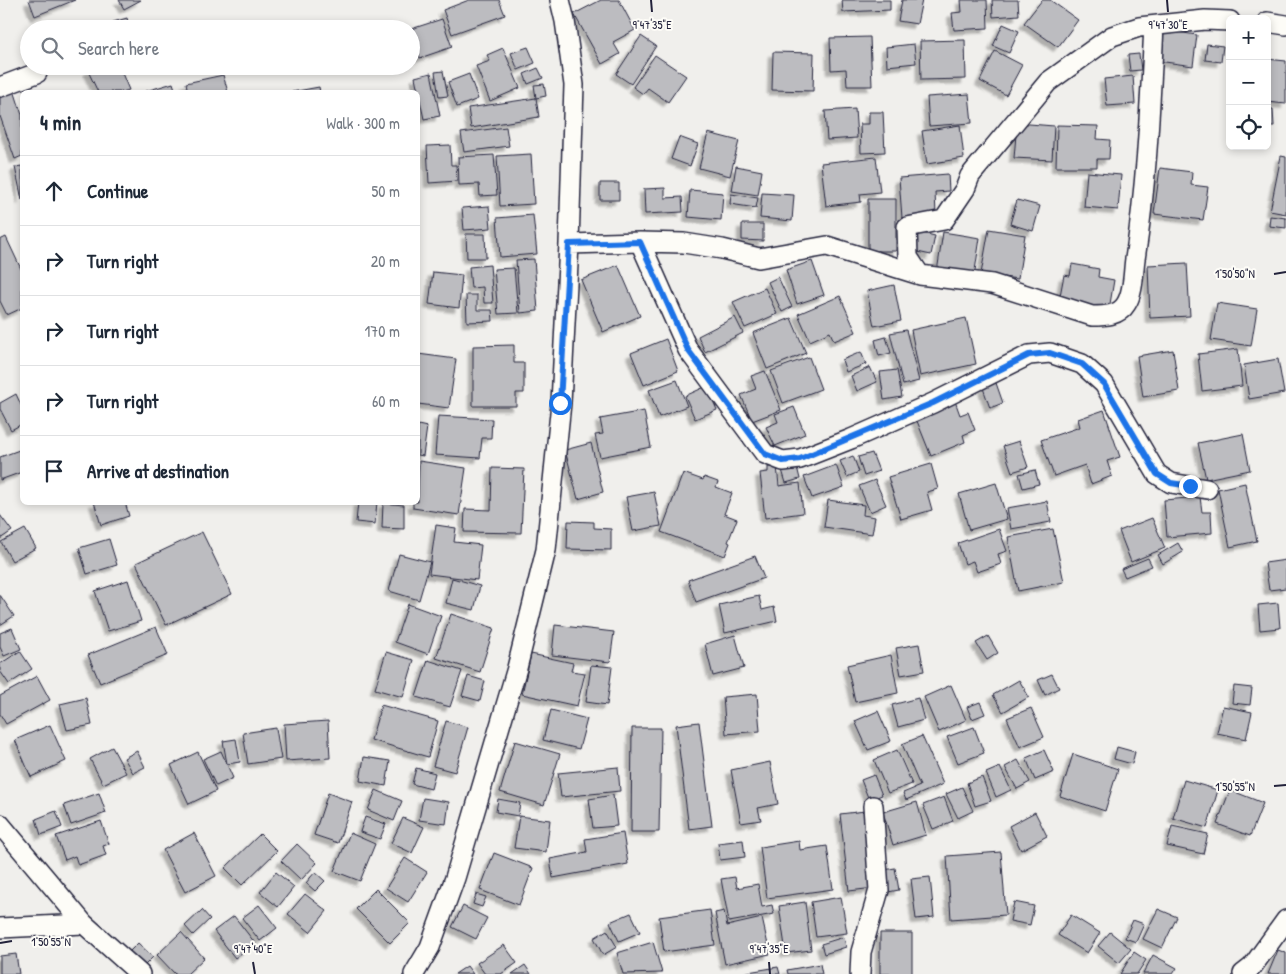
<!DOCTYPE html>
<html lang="en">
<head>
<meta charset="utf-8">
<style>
	:root { --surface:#fff; --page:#f2f2f3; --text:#1f2937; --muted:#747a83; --line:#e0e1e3 }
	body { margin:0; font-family:"Patrick Hand",sans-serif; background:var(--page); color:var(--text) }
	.controls { position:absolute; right:15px; top:15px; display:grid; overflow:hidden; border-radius:8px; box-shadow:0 2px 8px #0003 }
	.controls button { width:45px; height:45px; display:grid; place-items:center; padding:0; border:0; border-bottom:1px solid var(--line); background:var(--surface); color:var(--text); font:25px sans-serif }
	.stop { position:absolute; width:15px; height:15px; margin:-11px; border:4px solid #1a73e8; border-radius:50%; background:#fff }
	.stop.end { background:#1a73e8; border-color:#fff; box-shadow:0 1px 5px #0008 }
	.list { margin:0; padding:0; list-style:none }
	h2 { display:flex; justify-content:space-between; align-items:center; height:65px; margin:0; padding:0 20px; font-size:21px }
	h2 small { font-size:16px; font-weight:400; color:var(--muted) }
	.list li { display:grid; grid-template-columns:32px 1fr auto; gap:15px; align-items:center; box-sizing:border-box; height:70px; padding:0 20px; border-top:1px solid var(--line) }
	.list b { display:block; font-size:19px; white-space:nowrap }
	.list em { font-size:16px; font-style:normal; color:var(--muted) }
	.icon { flex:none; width:28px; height:28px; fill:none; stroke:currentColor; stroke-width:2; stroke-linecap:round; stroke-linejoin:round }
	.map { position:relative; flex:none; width:1286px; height:974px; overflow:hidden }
	.search { position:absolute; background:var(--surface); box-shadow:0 2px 8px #0003; left:20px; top:20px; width:400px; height:55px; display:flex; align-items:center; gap:12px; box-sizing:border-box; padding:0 18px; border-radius:28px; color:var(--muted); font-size:19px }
	.panel { position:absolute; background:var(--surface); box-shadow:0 2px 8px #0003; left:20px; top:90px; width:400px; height:415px; border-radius:8px }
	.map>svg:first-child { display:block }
</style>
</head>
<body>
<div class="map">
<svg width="1286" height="974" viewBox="0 0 1286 974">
	<defs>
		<filter id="shadow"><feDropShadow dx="-4.5" dy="4.5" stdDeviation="1" flood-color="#0004"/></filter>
	</defs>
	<rect width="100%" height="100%" fill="#f0efec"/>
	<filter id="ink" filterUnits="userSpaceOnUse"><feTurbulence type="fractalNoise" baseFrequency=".02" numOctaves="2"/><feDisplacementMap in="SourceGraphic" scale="10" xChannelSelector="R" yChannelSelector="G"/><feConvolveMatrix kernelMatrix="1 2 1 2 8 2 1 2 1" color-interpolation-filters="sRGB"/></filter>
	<g filter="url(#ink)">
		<!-- building -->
		<path fill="#bcbcc0" stroke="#22223b" filter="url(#shadow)" d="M29 0H75L35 16Z
			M119 0H141L124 9Z
			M469 0H499L505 15 452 34 443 10Z
			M601 0H619L635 30 613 42 620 54 602 64 574 14Z
			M842 0H890V10L843 12Z
			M902 0H922L917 24 898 21Z
			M961 0H987L988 28 954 30 952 13 962 12Z
			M992 0H1018L1019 15 993 17Z
			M1042 0H1050L1078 20 1058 47 1024 23Z
			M127 18 130 29H115L113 22Z
			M442 19 452 47 420 58 411 29Z
			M1003 24 1019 31 1009 53 993 46Z
			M1162 30 1197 35 1193 66 1158 61Z
			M641 36 656 46 631 84 616 74Z
			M870 37 872 86H847L846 69 831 70 830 38Z
			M965 40 966 79 921 80 920 41Z
			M914 44 916 63 887 66 886 47Z
			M1207 44 1223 46 1221 62 1205 60Z
			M528 47 535 63 518 70 511 53Z
			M503 48 520 88 490 101 476 66 490 61 487 55Z
			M995 51 1022 65 1006 95 980 81Z
			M773 52 814 53 813 91 772 90Z
			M1139 54 1141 70 1130 71 1128 55Z
			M655 55 686 76 668 102 648 88 643 94 633 87Z
			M1267 59 1286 61V104L1267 102Z
			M100 66H119L129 90 122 92H98L88 71Z
			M538 68 543 78 528 84 524 74Z
			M443 71 448 96 439 97 435 72Z
			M431 73 440 116 424 119 415 77Z
			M469 74 478 99 457 107 448 82Z
			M223 75 228 92H188L186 83Z
			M1133 76 1135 104 1107 106 1104 79Z
			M173 83 176 92H146V91Z
			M544 84 546 96 536 98 534 85Z
			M319 87 320 92H292Z
			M14 90 22 115V156L15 159 0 116V94Z
			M969 94 972 123 929 126 927 97Z
			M536 98 539 117 471 128 468 108Z
			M855 109 857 138 827 140 825 111Z
			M1267 109H1273L1274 126H1267Z
			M869 112H883L885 152 861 153 860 124H869Z
			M1017 123 1054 126 1052 160 1014 158Z
			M960 125 964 158 927 164 922 131Z
			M1057 125 1098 126 1097 139 1110 140 1109 159H1097V167H1056Z
			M506 127 509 146 464 152 461 133Z
			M708 133 739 141 730 176 699 168Z
			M679 137 698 144 690 166 671 159Z
			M450 145 451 165H456L457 181 429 183 427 146Z
			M531 154 534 204 500 206 497 156Z
			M494 155 497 195 480 196 479 184 459 185 458 157Z
			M1281 156 1286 157V214L1270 211Z
			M876 157 880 192 860 194 861 202 826 206 821 163Z
			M22 166V200L15 167Z
			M736 166 762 171 758 195 732 191Z
			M1160 168 1192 172 1191 185 1208 187 1203 220 1154 214Z
			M1087 172 1121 175 1118 210 1084 207Z
			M948 174 949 191 935 192 936 215 902 218 899 178Z
			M600 183H619V200H600Z
			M665 188V198L682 197 683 212 645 214 644 189Z
			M690 190 723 193 721 220 688 217Z
			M762 193 794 195 792 221 760 218Z
			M731 194 758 198 756 208 730 204Z
			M868 199H896V251H868Z
			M1017 200 1040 206 1033 231 1010 224Z
			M489 206 491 228 464 230 462 208Z
			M533 215 537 254 500 257 497 218Z
			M1270 216 1286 218V228L1269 226Z
			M742 224H763V241L742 240Z
			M989 229 1025 235 1018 279 981 274Z
			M918 232 935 236 931 255 913 251Z
			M943 232 980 238 974 277 937 272Z
			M466 234H485L486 258H467Z
			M6 237 22 271V308L7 315 0 301V240Z
			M534 259 538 311 520 313 516 260Z
			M812 261 824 295 797 304 786 270Z
			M1187 263 1190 316 1150 318 1148 265Z
			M1072 264 1099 269 1098 277 1114 280 1109 310 1059 301 1064 275 1070 276Z
			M490 265 493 303H484L483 287 471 288 469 267Z
			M618 265 640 316 603 332 581 280Z
			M514 268 518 313 498 314 494 269Z
			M433 272 462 275 459 308 429 304Z
			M778 277 792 307 782 312 768 282Z
			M894 285 901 321 874 326 867 291Z
			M765 288 777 314 745 328 733 302Z
			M466 295H477V310H492L493 321 467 322Z
			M840 296 856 332 834 341 830 332 810 341 798 314Z
			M1217 303 1257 309 1251 346 1211 340Z
			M735 317 743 333 705 352 698 336Z
			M791 318 806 353 767 369 753 333Z
			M966 318 976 364 920 376 911 330Z
			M906 330 919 381 903 385 890 333Z
			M886 337 891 353 879 356 875 340Z
			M666 339 678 371 644 385 631 353Z
			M514 345V363H524V393H516V406H473V346Z
			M1238 349 1242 386 1202 391 1198 354Z
			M1173 350 1179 391 1143 397 1137 356Z
			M861 352 866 364 846 372 842 360Z
			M418 354 456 359 449 408 418 404Z
			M809 357 821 389 783 403 771 371Z
			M1278 359 1284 393 1249 399 1244 365Z
			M870 367 877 382 857 391 851 376Z
			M897 370 902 397 884 400 880 372Z
			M765 371 781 410 752 421 741 395 756 389 751 376Z
			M677 380 687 406 659 417 649 390Z
			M996 383 1003 403 990 408 983 388Z
			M707 386 717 410 695 419 685 396Z
			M16 394 22 407V424L11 430 0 409V403Z
			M955 401 960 415 968 412 975 430 963 435 965 442 931 456 915 416Z
			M794 407 805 434 775 446 766 427 778 422 775 414Z
			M1104 410 1120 457 1107 461 1112 476 1091 484 1085 465 1054 476 1041 440 1080 427 1078 419Z
			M644 411 651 447 600 457 595 435 603 434 600 419Z
			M438 416 492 419 491 438H482L480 458 435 455Z
			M418 425 427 427 423 456 418 455Z
			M1243 434 1250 470 1206 479 1198 443Z
			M1019 441 1028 467 1012 472 1003 446Z
			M591 443 603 492 578 499 565 450Z
			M22 449V472L0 480V457Z
			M872 453 879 471 864 476 858 457Z
			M853 456 859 472 847 477 840 461Z
			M419 461 466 468 459 515 413 508V502H418Z
			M931 464 938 489 927 492 932 510 901 519 888 477Z
			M836 465 844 487 812 498 804 477Z
			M777 466 779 486 800 483 803 513 765 518 760 473 768 472V467Z
			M797 467 800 479 786 483 782 470Z
			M492 468 524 469 521 533 464 532 465 509 491 510Z
			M1035 470 1039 484 1023 488 1019 474Z
			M683 473 703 480 704 477 718 482 716 487 732 493 724 514 737 519 728 542 730 543 725 556 661 532Z
			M875 480 886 505 870 512 859 486Z
			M996 483 1007 519 969 530 959 494Z
			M1245 483 1257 541 1230 547 1218 489Z
			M654 492 661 526 633 531 626 497Z
			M1200 497 1202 512H1211L1212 533 1167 537 1164 500Z
			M828 500 864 505 863 515 875 517 872 534 824 527Z
			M1047 501 1051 522 1011 529 1007 508Z
			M94 502H125L129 516 101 525Z
			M358 502H377L375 524 356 522Z
			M383 503 404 505V529L382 528Z
			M0 515 12 531 0 539Z
			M1152 518 1165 548 1131 562 1119 531Z
			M568 521 594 522V528L611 529V550L567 549Z
			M436 525 456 528 454 542 481 545 477 580 429 574Z
			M25 529 36 548 12 561 1 542Z
			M999 529 1007 551 998 554 1001 564 977 572 973 561 965 564 958 543Z
			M1053 529 1064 582 1018 591 1008 537Z
			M202 532 232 594 166 625 136 563Z
			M109 539 117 565 87 574 79 548Z
			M1178 543 1183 552 1163 564 1158 555Z
			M399 554 430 562 419 600 389 591Z
			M755 556 764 578 696 602 688 580Z
			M1148 558 1152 566 1125 577 1121 569Z
			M1286 560V588L1269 590 1265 563Z
			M452 578 480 586 474 610 446 603Z
			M128 580 141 621 108 631 95 591Z
			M0 595 14 616 0 625Z
			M759 596 762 610 774 607 777 621 725 633 719 605Z
			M1278 603 1280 628 1260 630 1258 605Z
			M408 604 441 616 428 654 395 642Z
			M451 614 494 628 480 672 436 658Z
			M555 625 614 632 610 662 552 655Z
			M156 627 168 655 100 683 88 655Z
			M12 628 21 649 4 656 0 647V633Z
			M735 635 744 668 713 676 705 644Z
			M988 636 998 653 987 660 976 643Z
			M919 644 924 671 901 675 896 648Z
			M20 651 32 669 9 684 0 671V664Z
			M386 652 414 660 403 697 375 689Z
			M531 654 573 663 571 671 585 673 577 706 522 694Z
			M891 655 898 693 855 702 847 665Z
			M428 660 462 671 450 707 416 697Z
			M591 665 612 667 607 705 586 702Z
			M1052 674 1059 688 1045 695 1038 680Z
			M37 676 50 700 6 724 0 714V696Z
			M468 676 485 681 480 701 462 696Z
			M1019 680 1029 697 1003 712 993 695Z
			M951 685 966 720 939 732 924 697Z
			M1234 686 1252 688 1250 705 1232 703Z
			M757 694 760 731 726 734 723 697Z
			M86 698 92 725 67 730 60 704Z
			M918 698 924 720 898 727 892 705Z
			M980 702 985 714 972 719 967 707Z
			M381 705 438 721 428 757 371 740Z
			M1223 706 1252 712 1246 739 1217 733Z
			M1031 708 1044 737 1020 747 1007 718Z
			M551 710 587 719 579 749 543 740Z
			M878 711 891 741 868 750 855 721Z
			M328 721 330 758 286 761 284 724Z
			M446 721 468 727 455 772 433 766Z
			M699 722 712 826 689 829 676 725Z
			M50 725 66 761 31 777 15 740Z
			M974 727 984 753 958 763 947 737Z
			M276 728 281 759 248 764 243 733Z
			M632 728H661L659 832H631Z
			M922 736 943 784 906 800 903 793 920 786 902 744Z
			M236 739 240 762 227 764 223 741Z
			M515 741 560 754 544 805 500 792Z
			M112 747 126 773 103 784 90 759Z
			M1117 747 1135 752 1132 764 1114 759Z
			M897 750 912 784 888 793 874 760Z
			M1044 750 1054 772 1035 780 1026 758Z
			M137 751 145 767 133 773 124 758Z
			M221 751 233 778 216 786 203 759Z
			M198 752 216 791 189 804 171 765Z
			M1073 754 1118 769 1105 811 1060 796Z
			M364 757 390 761 386 786 360 781Z
			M1018 760 1030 782 1017 789 1005 767Z
			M770 762 778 804 758 808 761 820 741 823 731 770Z
			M618 767 620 791 561 797 558 773Z
			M1000 767 1011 790 996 797 986 773Z
			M416 768 435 773 431 789 412 784Z
			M874 775 882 795 869 800 861 780Z
			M982 777 991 801 975 806 967 783Z
			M1184 780 1218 790 1207 828 1173 818Z
			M962 787 973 811 958 818 946 794Z
			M376 790 402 801 394 821 368 810Z
			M1230 790 1263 803 1250 836 1217 824Z
			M99 793 106 813 71 825 64 805Z
			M328 793 352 802 338 843 314 835Z
			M613 795 617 826 593 828 589 799Z
			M944 797 953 821 933 829 923 805Z
			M423 798 449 802 446 824 419 820Z
			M498 799 520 803 518 816 496 812Z
			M917 802 926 835 893 845 883 812Z
			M56 811 62 827 41 835 36 819Z
			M865 811 874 888 849 891 840 814Z
			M1035 812 1047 836 1021 850 1009 826Z
			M519 816 550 820 546 852 514 848Z
			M365 817 386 824 380 839 360 832Z
			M403 818 424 827 412 853 391 843Z
			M101 821 109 844 103 846 106 855 78 865 75 856 65 860 56 836Z
			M1172 826 1208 834 1203 854 1167 846Z
			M194 833 216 876 185 892 163 850Z
			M350 833 375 844 360 881 334 871Z
			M623 833 628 864 553 878 550 859 587 852 585 839Z
			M260 834 277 851 242 885 225 868Z
			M743 840 745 857 720 860 718 843Z
			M799 841 800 850 827 846 833 889 767 898 760 847Z
			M297 844 317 863 301 880 281 861Z
			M1001 852 1006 915 951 919 947 856Z
			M494 853 533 868 519 905 480 890Z
			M405 858 427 872 408 902 386 888Z
			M895 868 899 890 888 892 884 870Z
			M276 872 294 887 278 907 260 892Z
			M315 872 325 881 315 891 306 883Z
			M735 877 737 888 758 884 762 907 772 905 774 914 729 922 721 879Z
			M930 877 934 917 916 919 911 879Z
			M376 889 410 923 390 943 356 909Z
			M305 894 327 911 310 932 288 914Z
			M476 894 486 897 482 907 473 904Z
			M841 897 847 933 816 937 811 902Z
			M805 902 811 950 786 953 779 906Z
			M1014 902 1034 906 1030 925 1010 921Z
			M259 905 277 928 260 941 242 918Z
			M463 906 487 918 476 939 452 927Z
			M1158 909 1177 917 1162 948 1143 939Z
			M202 910 210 919 193 935 185 926Z
			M710 910 715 945 664 952 659 917Z
			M724 911 727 926 762 918 770 954 725 964 715 913Z
			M631 913 640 932 619 941 610 922Z
			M1071 915 1100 933 1087 953 1058 935Z
			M234 916 255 943 235 958 214 931Z
			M1133 920 1144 924 1136 942 1125 938Z
			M607 930 617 947 603 955 594 938Z
			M181 932 204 958 187 974H175L157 955Z
			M1110 932 1131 949 1119 963 1098 946Z
			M880 933H912V974H880Z
			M844 937 846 947 824 954 821 944Z
			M653 942 662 973 623 974 617 953Z
			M138 943 153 957 140 970 125 956Z
			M504 945 517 963 501 974H485L477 963Z
			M1278 950 1286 953V974H1268Z
			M1134 952 1146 960 1137 974H1120Z
			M16 954 19 974H0V956Z
			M1153 955 1177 968 1173 974H1143Z
			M820 964 822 974H788L787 970Z
			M525 965 531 974H512Z
			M467 966 473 974H455Z
			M778 967 780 974H736Z"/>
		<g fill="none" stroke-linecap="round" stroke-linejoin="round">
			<!-- street casing -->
			<g stroke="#22223b" stroke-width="22">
				<path id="street" d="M1267 22 1286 25
					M0 87 37 73
					M640 242 688 350 765 454 783 461 800 459 851 439 933 403 1029 355 1050 353 1082 364 1104 384 1157 474 1171 483 1207 489
					M569 244 640 242 684 243 722 249 759 258 827 246 920 275 992 284 1092 316C1104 316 1119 316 1126 304 1134 292 1133 272 1135 259 1147 182 1150 104 1154 26
					M920 275 908 257 907 227 944 220 965 189 970 176 1048 82 1112 36 1139 27 1205 20 1230 21
					M0 824 84 924 140 974
					M0 928 84 924
					M414 974 430 947 455 878 517 668 546 550 561 403 569 244 574 85 565 21 560 0
					M860 974 861 952 879 890 873 806
					M1243 974 1252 967 1286 920"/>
			</g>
			<!-- street -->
			<use href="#street" stroke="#fdfcf7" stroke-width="19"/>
		</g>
	</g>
	<g fill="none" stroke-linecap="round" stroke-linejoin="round" filter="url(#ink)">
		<!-- route -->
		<path stroke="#1a73e8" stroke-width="6" d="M560 403 569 244 640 242 688 350 765 454 783 461 800 459 933 403 1029 355 1050 353 1082 364 1104 384 1157 474 1171 483 1190 486"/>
	</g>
	<!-- ticks -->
	<path fill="none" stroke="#22223b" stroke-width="2" d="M651 0 652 12M1167 0 1168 12M1274 274 1286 272M1274 786 1286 785M0 943 12 941M253 962 255 974M769 962 770 974"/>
	<g font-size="12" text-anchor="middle" fill="#22223b" stroke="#fdfcf7" stroke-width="4" stroke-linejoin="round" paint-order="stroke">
		<text x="652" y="29">9°47'35"E</text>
		<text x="1168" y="29">9°47'30"E</text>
		<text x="1235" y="278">1°50'50"N</text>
		<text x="1235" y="791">1°50'55"N</text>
		<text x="51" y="946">1°50'55"N</text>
		<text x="253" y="953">9°47'40"E</text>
		<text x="769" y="953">9°47'35"E</text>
	</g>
</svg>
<div class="controls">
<button>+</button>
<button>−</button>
<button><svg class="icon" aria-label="locate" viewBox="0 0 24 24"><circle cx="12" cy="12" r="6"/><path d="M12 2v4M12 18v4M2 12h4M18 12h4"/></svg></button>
</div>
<div class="stop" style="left:560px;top:403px"></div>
<div class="stop end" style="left:1190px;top:486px"></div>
<div class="search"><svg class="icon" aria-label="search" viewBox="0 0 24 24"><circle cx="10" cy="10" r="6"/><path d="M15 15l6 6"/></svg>Search here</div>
<section class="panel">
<h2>4 min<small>Walk · 300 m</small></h2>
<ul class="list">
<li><svg class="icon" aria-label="ahead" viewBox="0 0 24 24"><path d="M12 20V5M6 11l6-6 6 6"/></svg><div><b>Continue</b></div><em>50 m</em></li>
<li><svg class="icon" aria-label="right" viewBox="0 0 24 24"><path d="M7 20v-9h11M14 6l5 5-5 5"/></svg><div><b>Turn right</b></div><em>20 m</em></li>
<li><svg class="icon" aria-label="right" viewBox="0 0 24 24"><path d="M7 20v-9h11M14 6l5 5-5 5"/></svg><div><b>Turn right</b></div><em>170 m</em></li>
<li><svg class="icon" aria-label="right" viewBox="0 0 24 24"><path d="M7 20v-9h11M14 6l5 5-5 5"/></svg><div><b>Turn right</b></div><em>60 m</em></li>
<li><svg class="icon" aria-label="arrive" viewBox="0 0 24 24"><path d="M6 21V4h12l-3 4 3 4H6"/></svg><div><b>Arrive at destination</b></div></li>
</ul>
</section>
</div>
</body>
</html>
